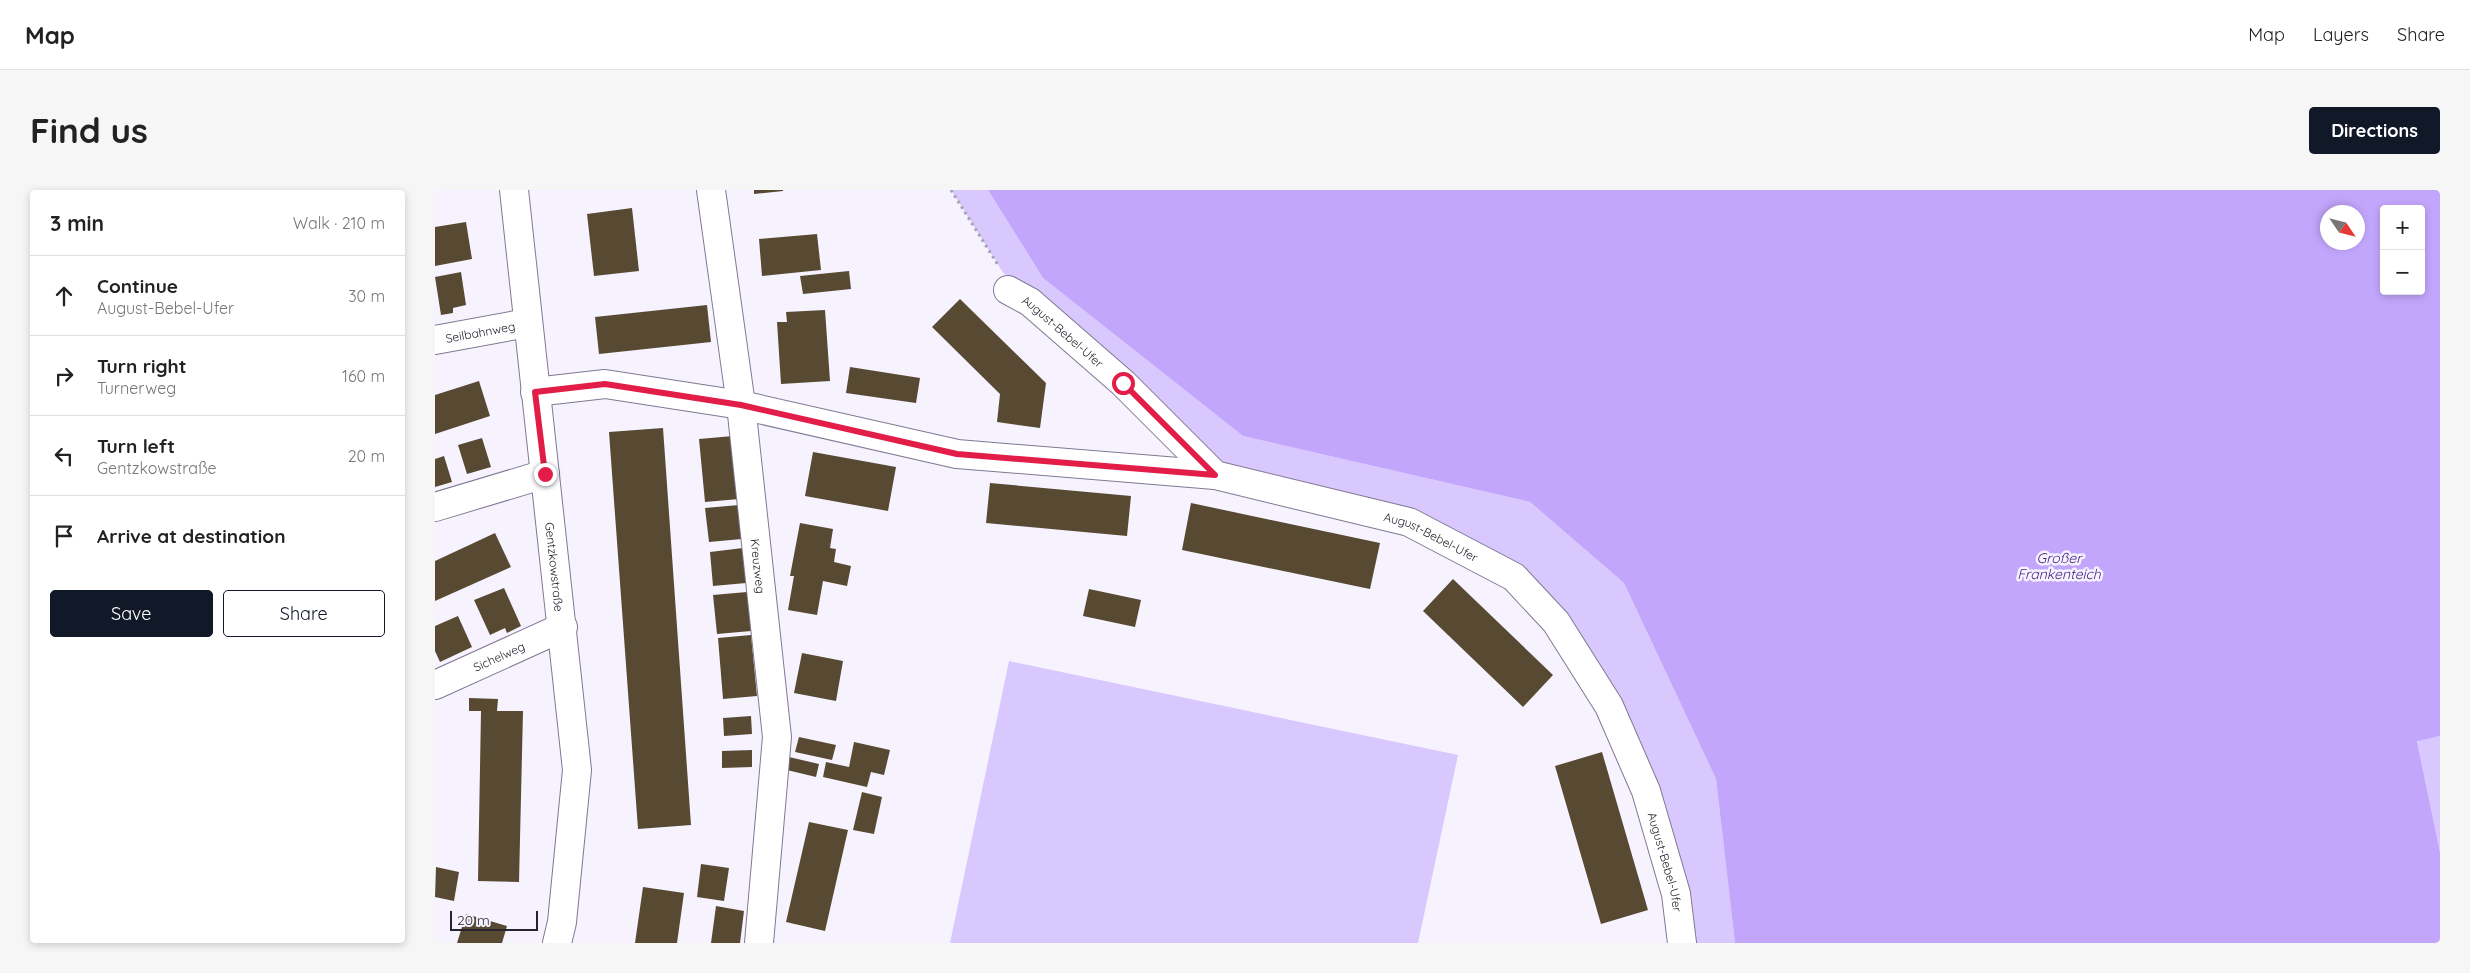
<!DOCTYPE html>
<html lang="en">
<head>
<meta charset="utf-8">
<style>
	:root { --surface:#fff; --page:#f6f6f6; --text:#222; --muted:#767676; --line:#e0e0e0; --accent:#111827 }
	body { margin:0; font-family:Quicksand,sans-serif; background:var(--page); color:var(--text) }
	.controls { position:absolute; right:15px; top:15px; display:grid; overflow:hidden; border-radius:5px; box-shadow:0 2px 8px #0003 }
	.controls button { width:45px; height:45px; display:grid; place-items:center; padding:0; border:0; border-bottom:1px solid var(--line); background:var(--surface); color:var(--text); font:25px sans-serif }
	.compass { position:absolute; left:1885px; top:15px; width:45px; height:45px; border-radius:50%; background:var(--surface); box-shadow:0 2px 8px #0003; rotate:125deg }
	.scale { position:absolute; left:15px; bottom:12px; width:88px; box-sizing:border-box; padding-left:5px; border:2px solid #27242f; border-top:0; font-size:14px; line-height:18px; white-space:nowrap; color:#27242f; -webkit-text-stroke:4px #f6f3ff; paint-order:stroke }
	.stop { position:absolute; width:15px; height:15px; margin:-11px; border:4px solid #e11d48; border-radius:50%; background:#fff }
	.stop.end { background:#e11d48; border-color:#fff; box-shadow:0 1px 5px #0008 }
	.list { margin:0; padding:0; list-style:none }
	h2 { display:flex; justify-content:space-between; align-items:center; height:65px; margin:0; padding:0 20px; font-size:21px }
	h2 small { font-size:16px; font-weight:400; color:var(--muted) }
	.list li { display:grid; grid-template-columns:32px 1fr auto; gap:15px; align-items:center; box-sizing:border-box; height:80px; padding:0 20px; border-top:1px solid var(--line) }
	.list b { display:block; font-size:19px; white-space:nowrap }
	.list p { margin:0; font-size:16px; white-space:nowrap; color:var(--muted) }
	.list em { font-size:16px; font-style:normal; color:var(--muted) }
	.actions { display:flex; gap:10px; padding:15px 20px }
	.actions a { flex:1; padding:11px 0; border:1px solid var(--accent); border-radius:5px; text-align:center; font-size:18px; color:var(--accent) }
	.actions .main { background:var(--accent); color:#fff }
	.icon { flex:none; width:28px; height:28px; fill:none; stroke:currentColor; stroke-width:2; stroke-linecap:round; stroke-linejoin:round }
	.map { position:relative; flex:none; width:2005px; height:753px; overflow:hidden; border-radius:5px }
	header { display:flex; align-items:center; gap:30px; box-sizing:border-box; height:70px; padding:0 25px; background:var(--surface); border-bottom:1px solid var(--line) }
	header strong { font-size:24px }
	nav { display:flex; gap:28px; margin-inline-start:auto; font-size:18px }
	.intro { display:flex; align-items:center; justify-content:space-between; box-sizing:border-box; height:120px; padding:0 30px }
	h1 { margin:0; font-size:35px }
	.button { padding:12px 22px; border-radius:5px; background:var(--accent); color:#fff; font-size:18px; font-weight:700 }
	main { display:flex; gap:30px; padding:0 30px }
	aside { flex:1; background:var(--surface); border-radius:5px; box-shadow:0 2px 8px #0003 }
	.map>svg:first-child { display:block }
</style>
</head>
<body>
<header>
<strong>Map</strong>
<nav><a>Map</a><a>Layers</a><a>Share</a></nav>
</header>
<div class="intro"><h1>Find us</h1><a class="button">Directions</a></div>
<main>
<aside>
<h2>3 min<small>Walk · 210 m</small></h2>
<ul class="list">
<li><svg class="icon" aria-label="ahead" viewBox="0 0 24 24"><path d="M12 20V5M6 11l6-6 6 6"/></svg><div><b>Continue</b><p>August-Bebel-Ufer</p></div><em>30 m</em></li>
<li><svg class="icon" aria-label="right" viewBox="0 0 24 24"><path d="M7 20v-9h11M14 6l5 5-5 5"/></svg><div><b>Turn right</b><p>Turnerweg</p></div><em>160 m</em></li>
<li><svg class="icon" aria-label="left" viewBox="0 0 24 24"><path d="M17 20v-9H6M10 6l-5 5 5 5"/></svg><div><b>Turn left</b><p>Gentzkowstraße</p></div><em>20 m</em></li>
<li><svg class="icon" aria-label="arrive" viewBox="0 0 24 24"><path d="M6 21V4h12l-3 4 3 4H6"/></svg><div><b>Arrive at destination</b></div></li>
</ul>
<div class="actions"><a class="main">Save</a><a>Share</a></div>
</aside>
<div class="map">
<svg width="2005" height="753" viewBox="0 0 2005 753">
	<rect width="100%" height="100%" fill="#f6f3ff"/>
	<!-- green -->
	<path fill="#d8c8fd" d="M516 0H553L608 88 808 246 1095 312 1189 393 1281 589 1300 753H1247L1211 601 1121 432 974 332 780 285 595 112 567 81Z
		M574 471 1023 565 983 753H515Z
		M2005 546V662L1982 550Z"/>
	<!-- water -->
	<path fill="#c2a6fc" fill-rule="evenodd" d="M553 0H2005V546L1982 551 2005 662V753H1300L1281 589 1189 393 1095 312 808 246 608 88ZM1949 19H1986V101H1949ZM1892 22H1922V52H1892Z"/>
	<!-- building -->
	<path fill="#584a32" d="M319 0H348V1L319 4Z
		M197 18 204 81 159 86 152 24Z
		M31 32 37 69 0 76V37Z
		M382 44 386 80 327 86 324 49Z
		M414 81 416 99 368 104 365 86Z
		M26 82 31 115 18 118V123L6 125 0 87Z
		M525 109 611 193 605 238 562 232 565 204 497 137Z
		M272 115 276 152 164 164 160 127Z
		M390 120 395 191 346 194 342 132H352L351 122Z
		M415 177 485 188 481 213 411 203Z
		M44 191 55 226 0 244V205Z
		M228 238 256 635 203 639 174 242Z
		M298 246 304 309 270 312 264 249Z
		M47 248 56 277 32 284 23 255Z
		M378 262 461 277 453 321 370 306Z
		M9 266 17 292 0 297V269Z
		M555 293 696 306 692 346 551 333Z
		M756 313 945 353 935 399 747 360Z
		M304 315 307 349 274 352 270 318Z
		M365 333 398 339 395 358 401 359 399 372 416 376 412 396 388 391 382 425 353 420 359 386H355Z
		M60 343 76 377 0 411V371Z
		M308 358 311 393 278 396 275 362Z
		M1018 389 1118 485 1088 517 988 421Z
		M69 398 86 436 72 443 70 438 55 445 39 410Z
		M654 399 706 410 700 437 648 426Z
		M312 402 316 441 282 444 278 405Z
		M23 426 37 457 5 472 0 461V436Z
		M316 445 322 506 288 509 283 448Z
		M367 463 408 471 401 511 359 503Z
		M34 508 63 509 62 521H88L84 692 43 691 46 521H34Z
		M316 526 317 544 289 546 288 528Z
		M364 547 401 555 397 570 360 562Z
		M419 552 455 560 449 585 436 582 432 597 388 587 391 572 414 577Z
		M317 560V577L287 578V561Z
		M1167 562 1213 720 1166 734 1120 576Z
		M354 567 384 574 381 587 352 580Z
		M427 602 447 607 439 644 418 640Z
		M374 632 413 640 390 741 351 732Z
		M266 674 294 678 289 711 262 707Z
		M1 677 24 682 19 711 0 707Z
		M208 697 249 703 242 753H200Z
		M281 716 309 721 305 753H276Z
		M31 724 72 736 67 753H22Z"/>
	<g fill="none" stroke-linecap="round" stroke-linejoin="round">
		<!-- street casing -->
		<g stroke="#807893" stroke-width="30">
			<g id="street">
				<path id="s1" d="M79 0 142 580 127 732 122 753"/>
				<path id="s2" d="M276 0 306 215 342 547 324 753"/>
				<path id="s3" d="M573 100 595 112 688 193 780 285 974 332 1079 387 1121 432 1174 516 1211 601 1241 704 1247 753"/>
				<path id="s4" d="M0 150 92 133"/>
				<path d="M100 202 170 194 306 215 522 264 780 285"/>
				<path d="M0 317 110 284"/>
				<path id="s5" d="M0 495 128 437"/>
			</g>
		</g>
		<!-- path -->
		<path stroke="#a5a2ae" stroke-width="3" stroke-dasharray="2.5 4" stroke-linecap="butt" d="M516 0 563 75"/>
		<!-- street -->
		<use href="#street" stroke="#fff" stroke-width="28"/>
	</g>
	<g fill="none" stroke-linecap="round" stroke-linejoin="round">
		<!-- route -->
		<path stroke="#e11d48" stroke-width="6" d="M110 284 100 202 170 194 306 215 522 264 780 285 688 193"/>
	</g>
	<g text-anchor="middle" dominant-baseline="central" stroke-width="5" stroke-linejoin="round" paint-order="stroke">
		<!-- street labels -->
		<g font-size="12" fill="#27242f" stroke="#f6f3ff">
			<text stroke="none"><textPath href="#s4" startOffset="46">Seilbahnweg</textPath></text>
			<text stroke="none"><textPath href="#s3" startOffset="69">August-Bebel-Ufer</textPath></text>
			<text stroke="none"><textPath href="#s3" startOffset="504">August-Bebel-Ufer</textPath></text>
			<text stroke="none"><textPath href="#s2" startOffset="379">Kreuzweg</textPath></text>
			<text stroke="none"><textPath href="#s1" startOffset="379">Gentzkowstraße</textPath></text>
			<text stroke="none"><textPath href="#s5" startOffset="70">Sichelweg</textPath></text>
			<text stroke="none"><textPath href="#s3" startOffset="924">August-Bebel-Ufer</textPath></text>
		</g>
		<!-- water labels -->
		<g font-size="14" font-style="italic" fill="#471c7e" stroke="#f6f3ff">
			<text x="1624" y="368">Großer<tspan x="1624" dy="16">Frankenteich</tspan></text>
		</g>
	</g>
</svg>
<div class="controls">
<button>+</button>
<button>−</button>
</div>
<svg class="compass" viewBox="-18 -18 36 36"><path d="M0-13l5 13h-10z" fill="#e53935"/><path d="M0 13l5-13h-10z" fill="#767676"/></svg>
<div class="scale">20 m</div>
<div class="stop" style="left:688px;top:193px"></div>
<div class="stop end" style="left:110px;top:284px"></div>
</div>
</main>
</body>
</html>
